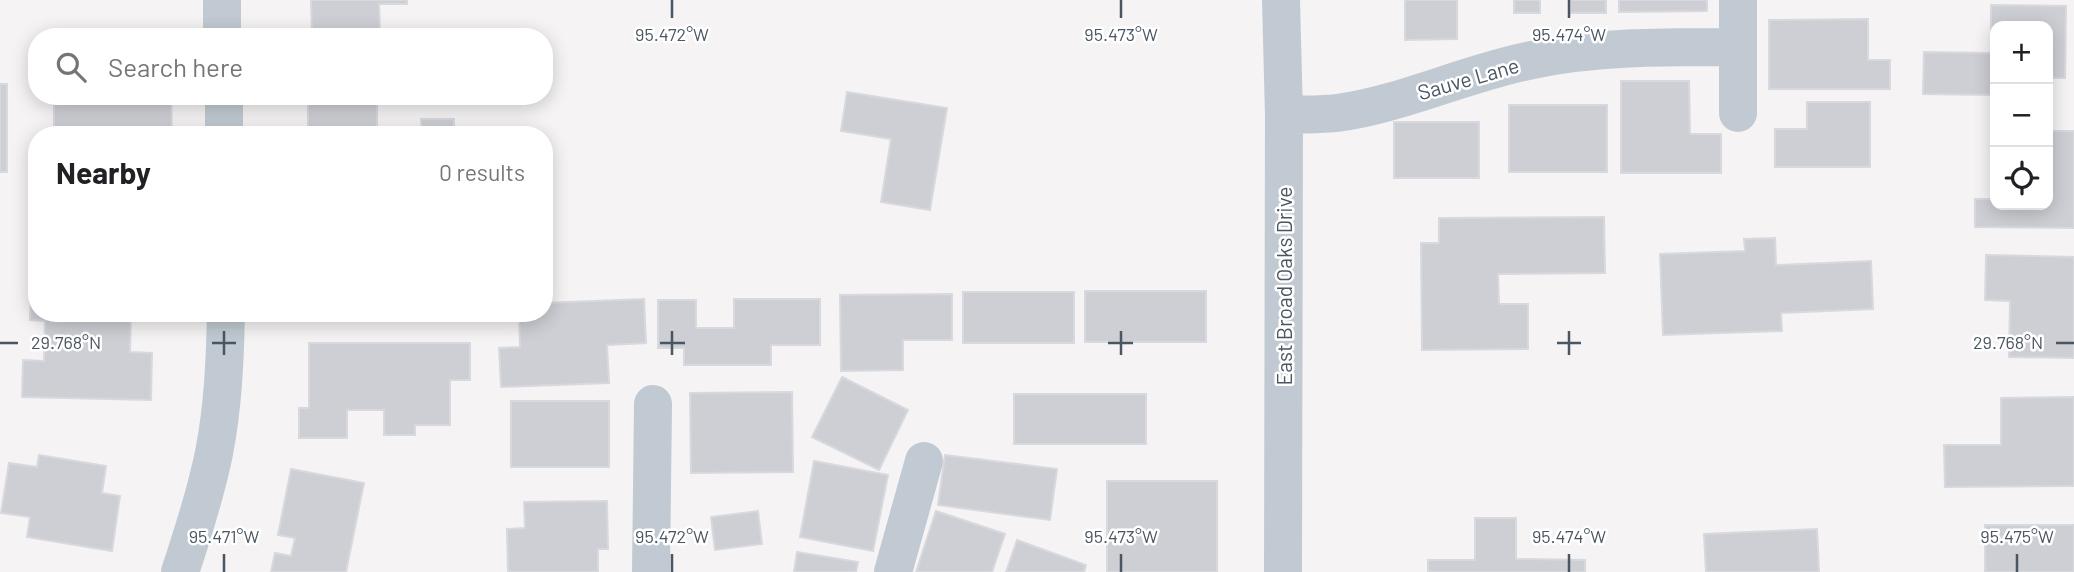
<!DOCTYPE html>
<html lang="en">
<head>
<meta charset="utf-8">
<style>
	:root { --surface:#fff; --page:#f2f2f2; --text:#202124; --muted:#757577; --line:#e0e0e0 }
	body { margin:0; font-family:Barlow,sans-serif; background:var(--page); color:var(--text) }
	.controls { position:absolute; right:21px; top:21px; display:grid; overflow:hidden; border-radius:14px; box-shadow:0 4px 18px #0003 }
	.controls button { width:63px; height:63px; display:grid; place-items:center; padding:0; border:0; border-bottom:2px solid var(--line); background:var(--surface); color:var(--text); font:35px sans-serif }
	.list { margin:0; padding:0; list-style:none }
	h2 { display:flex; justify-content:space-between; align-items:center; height:91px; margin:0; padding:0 28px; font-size:30px }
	h2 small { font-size:23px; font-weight:400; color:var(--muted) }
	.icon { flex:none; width:38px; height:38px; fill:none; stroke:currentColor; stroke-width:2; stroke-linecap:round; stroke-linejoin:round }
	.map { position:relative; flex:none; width:2074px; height:572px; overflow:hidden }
	.search { position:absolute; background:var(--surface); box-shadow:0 4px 18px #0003; left:28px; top:28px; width:525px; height:77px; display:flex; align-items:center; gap:18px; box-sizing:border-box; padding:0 24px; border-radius:28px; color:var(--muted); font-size:26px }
	.panel { position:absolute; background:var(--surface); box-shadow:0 4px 18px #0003; left:28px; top:126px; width:525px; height:196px; border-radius:28px }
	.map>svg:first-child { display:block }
</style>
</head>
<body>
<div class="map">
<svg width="2074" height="572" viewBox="0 0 2074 572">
	<rect width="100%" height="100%" fill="#f5f3f3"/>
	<!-- building -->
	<path fill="#cdcfd5" stroke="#d7d9de" stroke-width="2" d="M311 0H407V4H379L380 32 312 33Z
		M1405 0H1457V39L1405 40Z
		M1514 0H1540V13H1514Z
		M1570 0H1606V13H1570Z
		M1619 0H1707V11L1619 12Z
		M1991 5 2066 6 2065 78H2048V26H1995V95L1923 94 1924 52 1991 53Z
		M1868 19V60H1890V89H1769V20Z
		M1621 81H1689L1690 134H1721V173H1621Z
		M0 84H7V172H0Z
		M847 92 947 108 930 210 881 202 891 139 841 131Z
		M54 96H171L172 135H54Z
		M308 96H377V135H308Z
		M1807 102H1870V167H1775V129H1807Z
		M1509 105H1607V172H1509Z
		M421 119H454V135H422Z
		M1394 122H1479V178H1394Z
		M1994 131 1995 205H2048V131H2074V228L1975 227V199H1994Z
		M1604 217 1605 273 1498 274 1499 304H1528V349L1422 350 1421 243H1439V218Z
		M1775 238 1776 265 1871 261 1873 309 1781 313 1782 331 1663 335 1660 254 1745 251 1744 239Z
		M1986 255 2074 257V358L2009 357 2010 301 1985 300Z
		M1085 291H1206V342H1085Z
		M31 292H37V313H131L130 352 152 353 151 400 22 397 23 360 44 361 45 321 30 320Z
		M963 292H1074V343H963Z
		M952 294V340H903V370L841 371 840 295Z
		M644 299 646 343 607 345 609 383 501 387 499 348 520 347 519 313H544V303Z
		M734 299H820V345H771V365H684V348H658V300H696V328H734Z
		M309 343H470V380H450V425H415V435H384V410H347V438H299V408H309Z
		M842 377 908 410 879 470 812 437Z
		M792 392 793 472 691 473 690 393Z
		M1014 394H1146V444H1014Z
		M2074 397V486L1945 487 1944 445H2001V398Z
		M511 401H609V467H511Z
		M39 455 106 466 102 493 120 496 112 551 27 537 30 517 1 513 9 463 37 467Z
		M945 455 1057 469 1050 520 938 505Z
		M814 461 888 475 873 551 800 537Z
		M291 469 364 483 346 572H271L275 553 291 556 295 538 278 535Z
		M1107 481H1217V572H1107Z
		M607 501 608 549H598V572H508L507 529 525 528 524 502Z
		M758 511 762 544 715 550 711 517Z
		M936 511 1005 534 992 572H916Z
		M1475 518H1516V559L1585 560V572H1428V560H1475Z
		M1985 525H2074V572H1985Z
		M1817 529 1819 572H1706L1704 534Z
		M1017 540 1086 565 1084 572H1006Z
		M797 552 858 562 856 572H794Z"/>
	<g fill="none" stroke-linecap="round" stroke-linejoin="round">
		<!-- minor -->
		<path stroke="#c1cad2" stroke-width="38" d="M222 0V37
			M1281 0 1284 115 1283 572
			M1738 0V113
			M224 96V135
			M1284 115C1301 114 1320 115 1337 113 1403 104 1466 73 1532 60 1600 46 1668 47 1738 47
			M180 572C193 533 206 493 214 453 223 407 225 360 226 313
			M651 572 653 404
			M893 572 924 461"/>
	</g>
	<!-- ticks -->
	<path fill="none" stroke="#4a5661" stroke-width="2.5" d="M672 0V18M1121 0V18M1569 0V18M224 331V355M672 331V355M1121 331V355M1569 331V355M0 343H18M212 343H236M660 343H685M1108 343H1133M1557 343H1581M2056 343H2074M224 554V572M672 554V572M1121 554V572M1569 554V572M2017 554V572"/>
	<g text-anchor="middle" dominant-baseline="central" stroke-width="5" stroke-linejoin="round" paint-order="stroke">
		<!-- street labels -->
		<g font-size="21" fill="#4a5661" stroke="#fff">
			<text transform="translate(1468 78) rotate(-16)">Sauve Lane</text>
			<text transform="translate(1283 286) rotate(-90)">East Broad Oaks Drive</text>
		</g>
	</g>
	<g font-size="18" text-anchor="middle" fill="#4a5661" stroke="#fff" stroke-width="5" stroke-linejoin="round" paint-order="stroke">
		<text x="672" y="41">95.472°W</text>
		<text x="1121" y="41">95.473°W</text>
		<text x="1569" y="41">95.474°W</text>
		<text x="2008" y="349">29.768°N</text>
		<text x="66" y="349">29.768°N</text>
		<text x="224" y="543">95.471°W</text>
		<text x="672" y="543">95.472°W</text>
		<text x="1121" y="543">95.473°W</text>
		<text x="1569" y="543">95.474°W</text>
		<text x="2017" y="543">95.475°W</text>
	</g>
</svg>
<div class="controls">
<button>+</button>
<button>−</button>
<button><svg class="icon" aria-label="locate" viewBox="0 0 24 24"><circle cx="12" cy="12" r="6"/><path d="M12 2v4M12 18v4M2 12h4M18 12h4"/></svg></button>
</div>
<div class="search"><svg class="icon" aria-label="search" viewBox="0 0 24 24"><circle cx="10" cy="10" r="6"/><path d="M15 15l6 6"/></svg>Search here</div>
<section class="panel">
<h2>Nearby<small>0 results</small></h2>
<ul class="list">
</ul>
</section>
</div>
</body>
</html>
